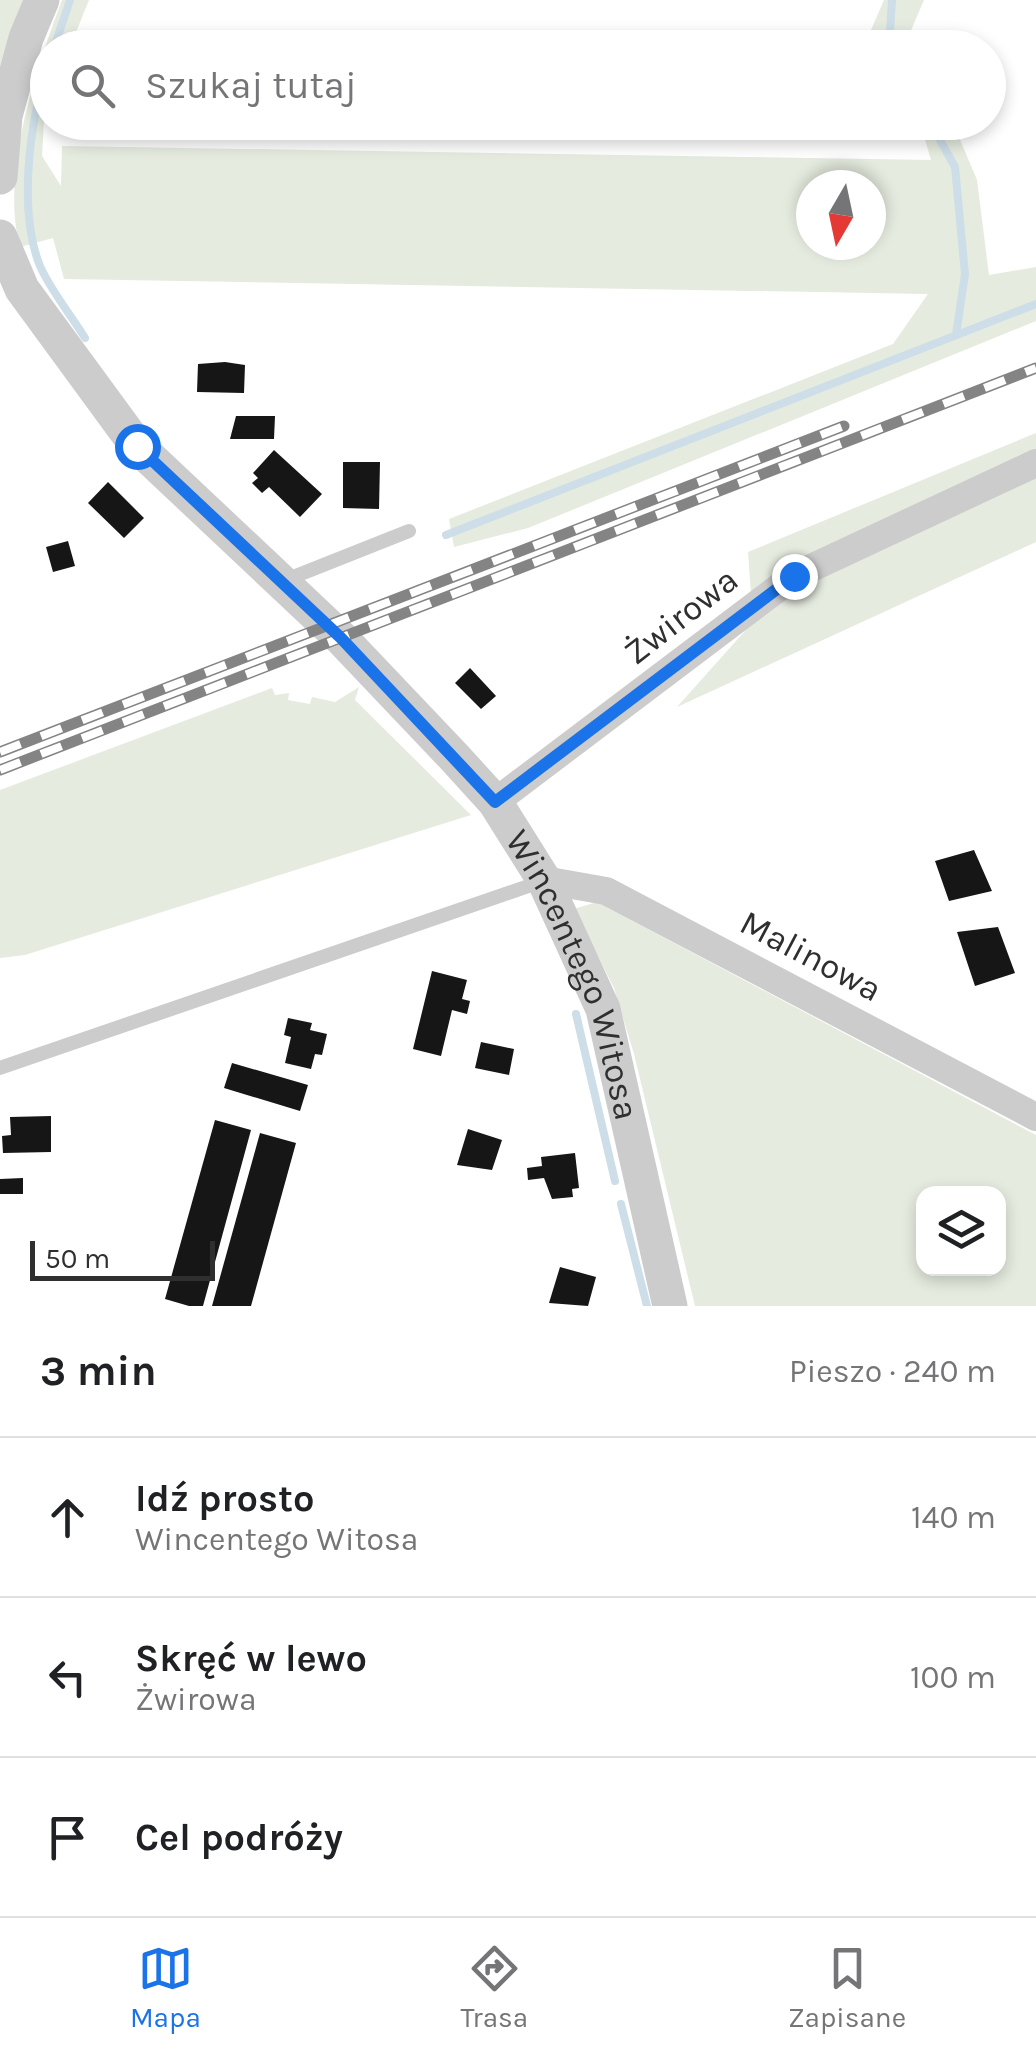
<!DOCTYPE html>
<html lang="pl">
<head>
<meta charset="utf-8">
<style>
	:root { --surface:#fff; --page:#f2f2f2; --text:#202124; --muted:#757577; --line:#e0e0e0; --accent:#1a73e8 }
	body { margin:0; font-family:Karla,sans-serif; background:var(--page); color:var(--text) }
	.controls { position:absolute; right:30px; bottom:30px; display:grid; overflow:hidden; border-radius:20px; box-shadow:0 5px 15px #0003 }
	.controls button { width:90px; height:90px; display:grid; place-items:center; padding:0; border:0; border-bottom:2px solid var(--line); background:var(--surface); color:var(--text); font:50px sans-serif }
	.compass { position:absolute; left:796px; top:170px; width:90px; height:90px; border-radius:50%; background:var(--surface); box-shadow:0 5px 15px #0003; rotate:189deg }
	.scale { position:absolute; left:30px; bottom:25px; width:185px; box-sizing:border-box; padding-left:10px; border:5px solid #2f2f2f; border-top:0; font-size:28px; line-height:35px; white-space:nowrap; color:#2f2f2f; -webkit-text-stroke:8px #fff; paint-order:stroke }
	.stop { position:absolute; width:30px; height:30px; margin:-22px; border:8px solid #1a73e8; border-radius:50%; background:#fff }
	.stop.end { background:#1a73e8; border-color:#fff; box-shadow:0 2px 10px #0008 }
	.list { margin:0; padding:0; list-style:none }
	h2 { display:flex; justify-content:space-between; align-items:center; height:130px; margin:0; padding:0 40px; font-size:42px }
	h2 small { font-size:32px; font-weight:400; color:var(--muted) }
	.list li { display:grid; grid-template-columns:65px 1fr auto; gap:30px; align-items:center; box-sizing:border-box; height:160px; padding:0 40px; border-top:2px solid var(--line) }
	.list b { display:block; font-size:38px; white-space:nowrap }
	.list p { margin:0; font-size:32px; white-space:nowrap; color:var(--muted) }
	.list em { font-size:32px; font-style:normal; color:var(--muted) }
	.icon { flex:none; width:55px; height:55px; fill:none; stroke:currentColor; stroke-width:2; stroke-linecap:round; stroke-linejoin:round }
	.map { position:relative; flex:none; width:1036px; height:1306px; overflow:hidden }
	.search { position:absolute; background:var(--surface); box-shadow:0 5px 15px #0003; left:30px; right:30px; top:30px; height:110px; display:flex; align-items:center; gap:25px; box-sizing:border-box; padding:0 35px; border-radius:55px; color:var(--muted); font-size:38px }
	.sheet { height:610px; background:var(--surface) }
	nav { display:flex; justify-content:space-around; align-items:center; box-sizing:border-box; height:140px; border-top:2px solid var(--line); background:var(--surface); font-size:28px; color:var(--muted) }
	nav a { display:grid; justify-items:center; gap:5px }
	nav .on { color:var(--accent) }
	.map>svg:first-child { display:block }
</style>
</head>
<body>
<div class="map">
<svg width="1036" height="1306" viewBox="0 0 1036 1306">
	<rect width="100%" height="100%" fill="#fff"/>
	<!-- green -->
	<path fill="#e5ebdf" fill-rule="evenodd" d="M0 0H23L0 75Z
		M62 0H89L70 47 48 48 42 156 61 186 62 146 931 160 920 123H953L977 180 989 275 1036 267V321L528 528 454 547 449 519 893 344 928 294 64 279 53 238 20 247C0 174 36 70 62 0ZM811 185H871V245H811Z
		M884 0H924L906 42 909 47 864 46Z
		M1036 433V542L677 707 753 622 748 552Z
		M359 687 355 700 471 815 25 955 0 958V790L272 688 275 695 289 693 288 700 310 704 312 697 335 702Z
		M597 902 1036 1135V1306H695L634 1054 614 988 574 909ZM924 1194H998V1268H924Z"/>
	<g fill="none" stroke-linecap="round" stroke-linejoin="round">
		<!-- stream -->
		<path stroke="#cddee8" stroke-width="8" d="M84 47 190 48
			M54 48 70 0
			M889 48 892 0
			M48 68C29 122 18 212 40 266 51 291 71 315 85 338
			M930 122 955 167 965 274 956 335
			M446 535 1036 304
			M576 1014 615 1181
			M621 1204 647 1306"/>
	</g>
	<!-- building -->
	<path fill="#161616" d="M225 362 245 365 244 393 197 392 198 364Z
		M236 416H275L274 439H230Z
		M274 450 322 494 300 517 269 487 262 493 252 483 258 478 253 473Z
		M343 462H380L379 509 343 508Z
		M108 482 144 518 124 538 88 503Z
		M68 541 75 566 53 572 46 547Z
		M470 668 496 696 481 709 455 683Z
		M974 850 992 891 949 901 935 861Z
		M998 927 1015 973 975 986 957 932Z
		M432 971 467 980 462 999 470 1001 467 1014 452 1010 441 1056 413 1049Z
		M288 1018 312 1023 310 1030 327 1034 322 1055 315 1054 311 1069 285 1063 291 1037 284 1035Z
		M481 1042 514 1049 509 1075 475 1068Z
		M232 1063 308 1085 300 1111 224 1088Z
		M51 1116V1152L3 1153 2 1136 11 1135 10 1117Z
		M215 1120 251 1130 203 1306H189L165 1299Z
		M468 1129 502 1140 492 1170 457 1165Z
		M260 1133 296 1143 251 1306H212Z
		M575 1153 579 1188 572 1189 573 1197 552 1199 544 1178 528 1180 527 1168 542 1166 541 1157Z
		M23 1178V1194H0V1179Z
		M560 1267 596 1277 588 1306 549 1303Z"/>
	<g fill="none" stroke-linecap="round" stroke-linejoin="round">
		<!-- service -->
		<path stroke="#ccc" stroke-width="14" d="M283 581 409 531
			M0 1068 543 881"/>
		<!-- minor -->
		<path stroke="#ccc" stroke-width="28" d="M495 802 794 576 1036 463
			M544 880 606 891 1036 1117"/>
		<!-- tertiary -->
		<g stroke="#ccc" stroke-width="35">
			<path d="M0 177 5 116 26 38 42 0"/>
			<path id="s1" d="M0 237 22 289 137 446 341 638 455 758 495 802 544 880 603 1009 670 1306"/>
		</g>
		<!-- rail casing -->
		<g stroke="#848484" stroke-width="11">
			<path id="rail" d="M0 752 844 426
				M0 770 1036 368"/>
		</g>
		<!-- rail -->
		<use href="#rail" stroke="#fff" stroke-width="8" stroke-dasharray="22" stroke-linecap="butt"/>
	</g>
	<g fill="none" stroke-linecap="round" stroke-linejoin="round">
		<!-- route -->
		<path stroke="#1a73e8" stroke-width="12" d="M137 446 341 638 495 802 794 576"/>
	</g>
	<g text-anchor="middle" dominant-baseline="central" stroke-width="10" stroke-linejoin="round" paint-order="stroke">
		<!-- street labels -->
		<g font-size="35" fill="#2f2f2f" stroke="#fff">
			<text transform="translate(681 616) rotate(-38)">Żwirowa</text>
			<text transform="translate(811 956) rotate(28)">Malinowa</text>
			<text stroke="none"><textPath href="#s1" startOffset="948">Wincentego Witosa</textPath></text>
		</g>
	</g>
</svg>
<div class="controls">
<button><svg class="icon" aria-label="layers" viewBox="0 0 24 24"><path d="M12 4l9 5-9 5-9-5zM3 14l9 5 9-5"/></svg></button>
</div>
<svg class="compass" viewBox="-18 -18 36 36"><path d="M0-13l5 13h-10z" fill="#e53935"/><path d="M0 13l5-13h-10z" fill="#757577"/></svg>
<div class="scale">50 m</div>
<div class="stop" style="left:137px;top:446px"></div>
<div class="stop end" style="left:794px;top:576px"></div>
<div class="search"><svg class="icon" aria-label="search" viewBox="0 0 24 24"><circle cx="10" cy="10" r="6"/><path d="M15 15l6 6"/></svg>Szukaj tutaj</div>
</div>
<section class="sheet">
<h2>3 min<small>Pieszo · 240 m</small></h2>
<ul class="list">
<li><svg class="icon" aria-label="ahead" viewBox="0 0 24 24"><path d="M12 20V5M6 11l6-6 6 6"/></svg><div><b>Idź prosto</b><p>Wincentego Witosa</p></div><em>140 m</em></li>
<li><svg class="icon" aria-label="left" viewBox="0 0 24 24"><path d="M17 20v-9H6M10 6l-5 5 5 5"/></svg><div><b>Skręć w lewo</b><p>Żwirowa</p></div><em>100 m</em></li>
<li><svg class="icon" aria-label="arrive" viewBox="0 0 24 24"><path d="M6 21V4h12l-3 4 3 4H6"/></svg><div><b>Cel podróży</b></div></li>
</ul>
</section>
<nav>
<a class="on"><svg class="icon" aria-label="map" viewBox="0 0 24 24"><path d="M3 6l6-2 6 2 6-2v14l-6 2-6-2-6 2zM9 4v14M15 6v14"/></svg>Mapa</a>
<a><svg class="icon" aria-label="directions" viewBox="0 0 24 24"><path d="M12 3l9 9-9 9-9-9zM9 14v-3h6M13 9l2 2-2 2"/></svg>Trasa</a>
<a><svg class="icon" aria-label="saved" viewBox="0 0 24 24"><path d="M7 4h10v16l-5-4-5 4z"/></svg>Zapisane</a>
</nav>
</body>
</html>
